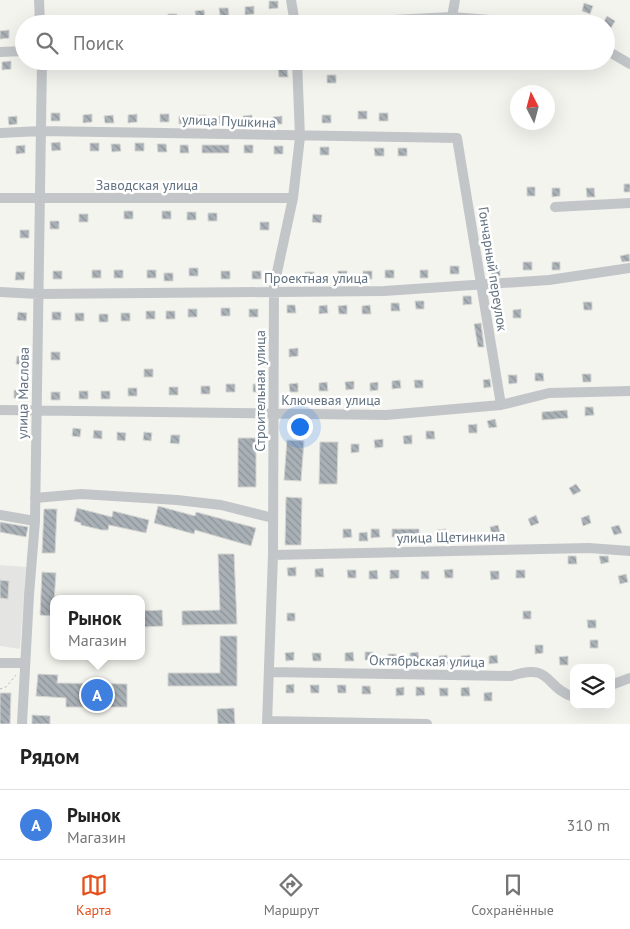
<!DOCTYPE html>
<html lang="ru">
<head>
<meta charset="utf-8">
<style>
	:root { --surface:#fff; --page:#f2f2f2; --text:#222; --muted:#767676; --line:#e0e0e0; --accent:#e5511e }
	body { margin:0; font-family:"PT Sans",sans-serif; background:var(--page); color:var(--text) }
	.controls { position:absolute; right:15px; bottom:15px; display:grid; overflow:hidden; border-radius:10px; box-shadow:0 5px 20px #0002 }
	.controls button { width:45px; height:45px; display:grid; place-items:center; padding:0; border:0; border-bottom:1px solid var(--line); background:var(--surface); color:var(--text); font:25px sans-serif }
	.compass { position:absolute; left:510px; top:85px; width:45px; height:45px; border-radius:50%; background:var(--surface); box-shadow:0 5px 20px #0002; rotate:354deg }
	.you { position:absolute; left:299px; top:426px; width:18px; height:18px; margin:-12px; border:4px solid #fff; border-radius:50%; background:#1a73e8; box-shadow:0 0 0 8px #1a73e833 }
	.badge { display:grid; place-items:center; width:32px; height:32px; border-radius:50%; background:var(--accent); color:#fff; font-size:16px; font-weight:700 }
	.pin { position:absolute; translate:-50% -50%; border:2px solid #fff; box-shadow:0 1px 5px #0006 }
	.popup { position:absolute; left:50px; top:595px; width:95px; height:65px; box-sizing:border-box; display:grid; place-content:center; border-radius:10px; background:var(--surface); filter:drop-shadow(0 1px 4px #0005); font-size:16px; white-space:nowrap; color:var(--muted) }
	.popup b { font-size:19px; color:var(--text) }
	.popup::after { content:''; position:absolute; left:50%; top:100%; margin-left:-10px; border:10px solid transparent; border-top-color:var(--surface) }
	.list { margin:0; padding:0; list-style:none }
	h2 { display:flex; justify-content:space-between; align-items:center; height:65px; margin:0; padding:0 20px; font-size:21px }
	h2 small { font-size:16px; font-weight:400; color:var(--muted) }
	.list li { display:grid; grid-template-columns:32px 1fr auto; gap:15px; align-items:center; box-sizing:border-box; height:70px; padding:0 20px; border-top:1px solid var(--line) }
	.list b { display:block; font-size:19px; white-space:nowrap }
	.list p { margin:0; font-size:16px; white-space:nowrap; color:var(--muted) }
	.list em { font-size:16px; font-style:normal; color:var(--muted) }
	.icon { flex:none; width:28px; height:28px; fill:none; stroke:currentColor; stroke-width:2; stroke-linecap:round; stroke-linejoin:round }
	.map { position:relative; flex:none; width:630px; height:724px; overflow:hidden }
	.search { position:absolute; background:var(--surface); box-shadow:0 5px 20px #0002; left:15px; right:15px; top:15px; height:55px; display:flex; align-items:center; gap:12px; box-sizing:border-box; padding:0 18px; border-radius:28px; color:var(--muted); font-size:19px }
	.sheet { height:135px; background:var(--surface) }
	nav { display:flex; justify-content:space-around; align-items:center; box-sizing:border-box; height:70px; border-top:1px solid var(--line); background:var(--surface); font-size:14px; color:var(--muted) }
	nav a { display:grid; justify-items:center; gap:2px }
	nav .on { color:var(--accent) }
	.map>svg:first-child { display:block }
</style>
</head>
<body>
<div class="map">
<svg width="630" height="724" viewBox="0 0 630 724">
	<defs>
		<pattern id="building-back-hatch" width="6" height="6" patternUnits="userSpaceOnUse" patternTransform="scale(1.25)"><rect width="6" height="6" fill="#a9b0b6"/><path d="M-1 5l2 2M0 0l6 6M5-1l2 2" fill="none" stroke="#8d9499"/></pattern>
	</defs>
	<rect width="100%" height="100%" fill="#f4f4ef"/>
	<!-- built -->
	<path fill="#e4e5e3" d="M0 565 26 567 20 649 0 646Z"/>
	<!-- building -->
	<path fill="url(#building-back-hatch)" stroke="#d5d5d2" d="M269 1H278V8L269 9Z
		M584 3 593 6 590 14 582 11Z
		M254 6V14L245 15V7Z
		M219 8H228L229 16H220Z
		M204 10 205 18H196L195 11Z
		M168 14H177V22H168Z
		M607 16 615 21 611 28 603 23Z
		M153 17V24H144V18Z
		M9 30V38L0 39V31Z
		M11 61V69L2 70V62Z
		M278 69H287L288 77H279Z
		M327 75H336V83H327Z
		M358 111H367V119H358Z
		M51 113H60V121H51Z
		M379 113H388V121H379Z
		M92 114V122L83 123V115Z
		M137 114V122L128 123V115Z
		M160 114H169V122H160Z
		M113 115 114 123H105L104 116Z
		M206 115V123L179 124V116Z
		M228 115V123L219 124V116Z
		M252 115V123L243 124V116Z
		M322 115H331V123H322Z
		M17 116V124L9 125 8 117Z
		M282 116V124H274L273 117Z
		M60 142 61 150 52 151 51 143Z
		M90 143H99V151H90Z
		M135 143H144V151H135Z
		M111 144H120L121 151 112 152Z
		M157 144H166L167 152H158Z
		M25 145V153L16 154V146Z
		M180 145H188L189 153H180Z
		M202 145H229V153H202Z
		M244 145H253V153H244Z
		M274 146H283V154H274Z
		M320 147H329V155H320Z
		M374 148H384V156H375Z
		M398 148H407V156H398Z
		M624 184H630V192H624Z
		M527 187H535V196H527Z
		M552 188H560V196L552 197Z
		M586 188H594L595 197H587Z
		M124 211H133V219H124Z
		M162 211H171V219H162Z
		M187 212H196V220H187Z
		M208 213H217V221H208Z
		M79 214H88V222H79Z
		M313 214 322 215 321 223 312 222Z
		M50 221H59V229H50Z
		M260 222H269V230H260Z
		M20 230H29V238H20Z
		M629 254 630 261 622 262 620 256Z
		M523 262H532V270H523Z
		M552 262H560V270H552Z
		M450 266H459V274H450Z
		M189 268H198V276H189Z
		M491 269H500V276L491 277Z
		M92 270H101V278H92Z
		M114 270H123V278H114Z
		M147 270H156V278H147Z
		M385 270H394V278H385Z
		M420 270H428V278H420Z
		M53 271H62V279H53Z
		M221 271H230V279H221Z
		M252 271H261V279H252Z
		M338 271H347V279H338Z
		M363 271H372V279H363Z
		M16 272H25L24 280H15Z
		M305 272H314V280H305Z
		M164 273H173V281H164Z
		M463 296H471L472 304 463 305Z
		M415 301H424V309H416Z
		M583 302H592V310H584Z
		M391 303H399L400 311H391Z
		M287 305H295L296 313H287Z
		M327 305 328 313 319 314V306Z
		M347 305V314H339L338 306Z
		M370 305 371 314H362V306Z
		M221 308H230V316H221Z
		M188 309H197V317H188Z
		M249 309H258V317H249Z
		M521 309V318H513V310Z
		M146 311H155V319H146Z
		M166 311H175V319H166Z
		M18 312 27 313 26 321 17 320Z
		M52 312H61V320H52Z
		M75 313H84V321H75Z
		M121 313H130V321H121Z
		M99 314H108V322H99Z
		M481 323 484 347H478L474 324Z
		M298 348V356L289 357V349Z
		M51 352H60V360H51Z
		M17 356 26 357 25 365 16 364Z
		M144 369H153V377H144Z
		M535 373H543L544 381H535Z
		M582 374H591V382H583Z
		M508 375H517V383L509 384Z
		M490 379 491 387 484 388 483 380Z
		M400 380 401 388 392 389V381Z
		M414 380H423V388H415Z
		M354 381V389L346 390 345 382Z
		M327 382 328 391H319V383Z
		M378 382V390L370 391V383Z
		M298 383V392H290L289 384Z
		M226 384H235V392H226Z
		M253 384H262V392H253Z
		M201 386H210V394H201Z
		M169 387H178V395H169Z
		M128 388H137V396H128Z
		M14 390 23 391 22 399 14 398Z
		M79 391H88V399H79Z
		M101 391H110V399H101Z
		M51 392H60V400H51Z
		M585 407H593L594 415 585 416Z
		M567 410 568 418 542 420V412Z
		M495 419 497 427 489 428 487 421Z
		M477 424V433H469L468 425Z
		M73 428 81 429 80 437 72 436Z
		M94 430 102 431V439L93 438Z
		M426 431H434L435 439H426Z
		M117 432 126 433 125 441 117 440Z
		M144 432 152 433 151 441 143 440Z
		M171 435H180L179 444 170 443Z
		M412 435V444H404L403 436Z
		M238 438H256V487H238Z
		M383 439V447L375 448 374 440Z
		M287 440 304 441 301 481 284 480Z
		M320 442H338L337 484H319Z
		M351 444H359V452L351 453Z
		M576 484 581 491 573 495 569 488Z
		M286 497 302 498 301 545H285Z
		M158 506 195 516 196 512 256 528 251 546 195 530 194 534 154 523Z
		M77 508 112 517 113 511 149 520 146 533 109 525 108 530H102L81 525V523L74 521Z
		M44 509H57L55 553H42Z
		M536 515 539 523 531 526 528 519Z
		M589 515 591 523 583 526 581 518Z
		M0 522 28 527 26 537 0 532Z
		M498 525 500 533 492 535 490 527Z
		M619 525 622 533 614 535 611 527Z
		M343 529H351L352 537 343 538Z
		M371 529H379L380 537 371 538Z
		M392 529H419V537H392Z
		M446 529V538H438L437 530Z
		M367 532 368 541H359V533Z
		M218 554H234L237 624 182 625V611L220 610Z
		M568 556H576L577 564H568Z
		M599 556H608L609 562 601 564Z
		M296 567V576H288L287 568Z
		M323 568 324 577H315V569Z
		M453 569V578H445L444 570Z
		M347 570H356V578H348Z
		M377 570 378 579H369V571Z
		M390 570H399V578L390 579Z
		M516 570H525V578H516Z
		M421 571H429V579H421Z
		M490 571H499V579L491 580Z
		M42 572 56 573 53 616 40 615Z
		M626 574 628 582 620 584 618 576Z
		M0 580 9 581 8 599 0 598Z
		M162 610 163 626 141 627V611Z
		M523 611H531V619H523Z
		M287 613H295V621H287Z
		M587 620H596V628H588Z
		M220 636H237V686H168V673H220Z
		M590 640H598V648H590Z
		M535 645H543V653L535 654Z
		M294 652V660L286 661 285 653Z
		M353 652 354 661H345V653Z
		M365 652H373L374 660H365Z
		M418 652 419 660 410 661V653Z
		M312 653H321V661H313Z
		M388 654H396L397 662H388Z
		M447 655 448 664H439V656Z
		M470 655V663L462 664 461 656Z
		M497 655 498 663 489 664V656Z
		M568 656V665H560L559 657Z
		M38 674 58 675 57 683 127 684V707H66V698L36 696Z
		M294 684V693H286V685Z
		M310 685H319V693H311Z
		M337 685H346V693H338Z
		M362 686H370L371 694H362Z
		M404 687V695L396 696V688Z
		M416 687H424L425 695 416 696Z
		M469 687 470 696H461V688Z
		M439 688H448V696H440Z
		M492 692V701H484V693Z
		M0 693H11L10 724H0Z
		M234 708 235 724H218L217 709Z
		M32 715 50 716V724H32Z"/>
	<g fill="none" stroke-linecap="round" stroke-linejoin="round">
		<!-- path -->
		<path stroke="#babcbe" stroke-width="1" stroke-dasharray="2.5 2.5" stroke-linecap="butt" d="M0 689 6 687 16 675"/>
		<!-- minor -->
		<path stroke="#c3c6c9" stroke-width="10" d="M39 0 40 24
			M291 0 295 24
			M452 17 455 0
			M312 24 452 17 544 24
			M606 50 630 64
			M0 52 24 51
			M0 133 41 131 457 138 501 405
			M0 198H293
			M555 207 630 203
			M0 292 38 294 384 291 549 280 630 268
			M0 410 386 415 501 405 549 393 630 391
			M35 498 81 494 177 500 221 505 273 518
			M0 515 35 521
			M273 555 589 548 630 551
			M0 663H25
			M269 672 511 676C553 662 544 688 574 697
			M611 685 630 678
			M267 721 427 724
			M22 724 29 595 35 521 42 61
			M267 724 273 555 274 286 293 198 300 137 297 61"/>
	</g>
	<g text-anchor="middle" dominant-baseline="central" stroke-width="5" stroke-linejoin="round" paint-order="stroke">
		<!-- street labels -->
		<g font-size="14" fill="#627281" stroke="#fff">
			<text transform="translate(229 121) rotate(2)">улица Пушкина</text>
			<text x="147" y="185">Заводская улица</text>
			<text transform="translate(493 269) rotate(81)">Гончарный переулок</text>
			<text x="316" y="278">Проектная улица</text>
			<text transform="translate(260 391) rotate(-90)">Строительная улица</text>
			<text transform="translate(23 393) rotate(-89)">улица Маслова</text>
			<text x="331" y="400">Ключевая улица</text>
			<text transform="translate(451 537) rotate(-1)">улица Щетинкина</text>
			<text transform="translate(427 661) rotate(1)">Октябрьская улица</text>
		</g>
	</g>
</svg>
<div class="controls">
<button><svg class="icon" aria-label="layers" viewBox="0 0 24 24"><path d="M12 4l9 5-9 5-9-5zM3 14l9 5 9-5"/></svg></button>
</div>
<svg class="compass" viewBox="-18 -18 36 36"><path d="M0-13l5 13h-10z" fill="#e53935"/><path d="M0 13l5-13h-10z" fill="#767676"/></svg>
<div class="you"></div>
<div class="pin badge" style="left:97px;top:695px;background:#3f7fe0">A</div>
<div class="popup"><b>Рынок</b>Магазин</div>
<div class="search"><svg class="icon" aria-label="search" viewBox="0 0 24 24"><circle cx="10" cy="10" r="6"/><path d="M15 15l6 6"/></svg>Поиск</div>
</div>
<section class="sheet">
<h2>Рядом<small></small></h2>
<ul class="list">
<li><span class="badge" style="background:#3f7fe0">A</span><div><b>Рынок</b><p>Магазин</p></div><em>310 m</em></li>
</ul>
</section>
<nav>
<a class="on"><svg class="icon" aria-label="map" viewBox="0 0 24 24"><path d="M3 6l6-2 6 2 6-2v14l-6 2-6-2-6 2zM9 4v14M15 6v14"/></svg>Карта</a>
<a><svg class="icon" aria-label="directions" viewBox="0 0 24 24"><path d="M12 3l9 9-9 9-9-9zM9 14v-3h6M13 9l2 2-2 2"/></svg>Маршрут</a>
<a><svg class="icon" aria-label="saved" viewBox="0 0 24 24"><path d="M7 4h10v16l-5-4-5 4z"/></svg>Сохранённые</a>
</nav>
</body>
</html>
